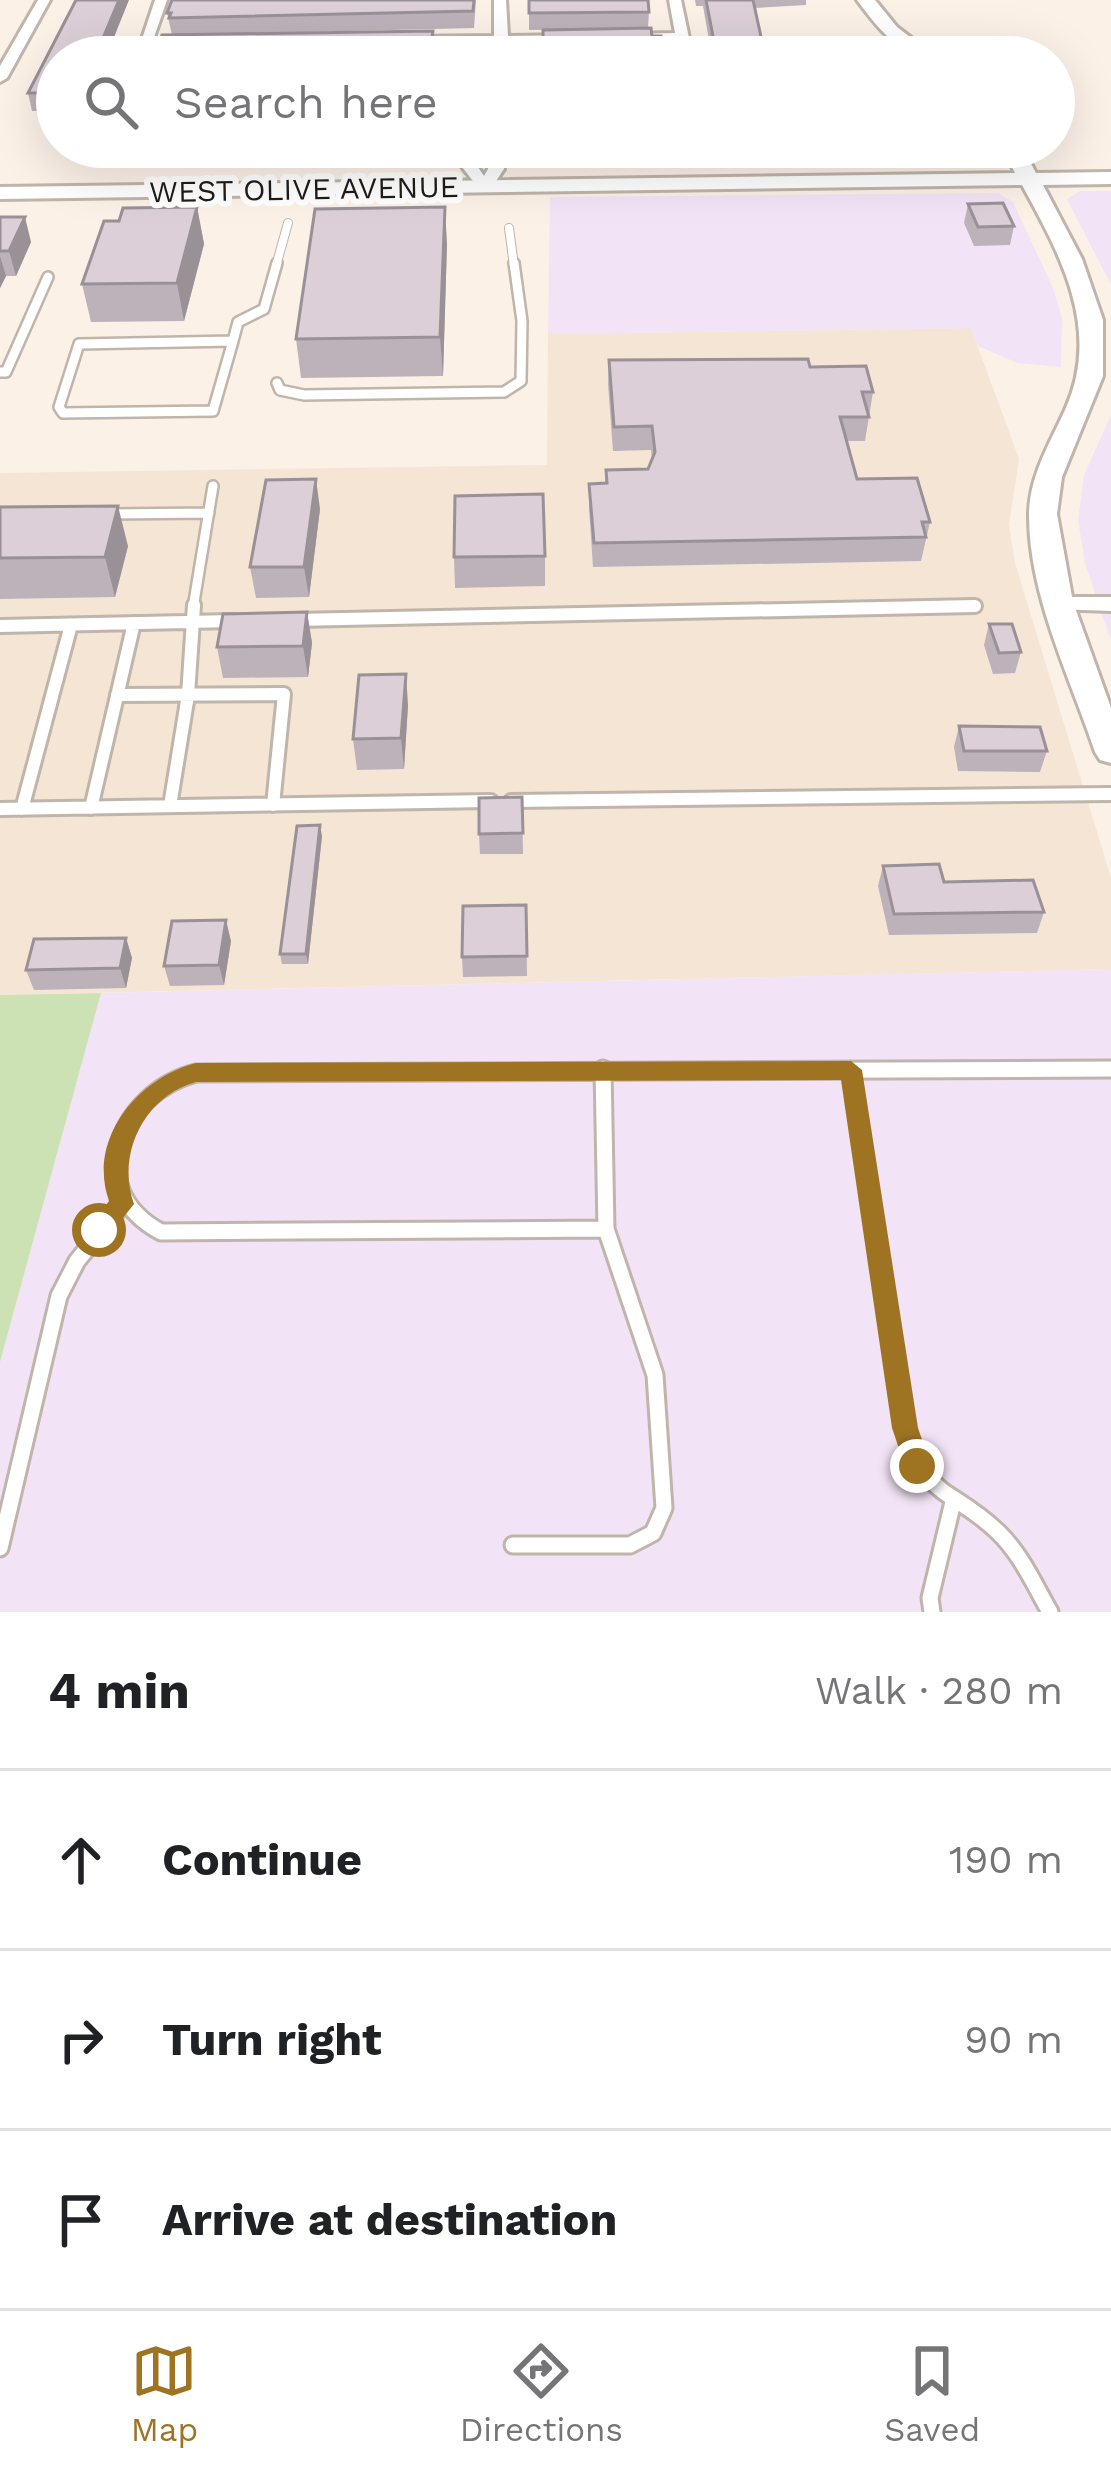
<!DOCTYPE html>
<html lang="en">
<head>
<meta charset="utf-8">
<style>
	:root { --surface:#fff; --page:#f2f2f2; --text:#202124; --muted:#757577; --line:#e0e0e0; --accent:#9e7423 }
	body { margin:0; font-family:"Work Sans",sans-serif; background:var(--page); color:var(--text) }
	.stop { position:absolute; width:36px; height:36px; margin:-27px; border:9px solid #9e7423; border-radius:50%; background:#fff }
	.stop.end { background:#9e7423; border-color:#fff; box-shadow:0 3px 12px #0008 }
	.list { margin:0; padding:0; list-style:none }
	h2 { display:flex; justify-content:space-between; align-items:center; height:156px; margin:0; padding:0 48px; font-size:51px }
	h2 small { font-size:39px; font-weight:400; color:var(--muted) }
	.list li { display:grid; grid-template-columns:78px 1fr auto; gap:36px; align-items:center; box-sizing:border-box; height:180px; padding:0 48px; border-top:3px solid var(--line) }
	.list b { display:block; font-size:45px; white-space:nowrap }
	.list em { font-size:39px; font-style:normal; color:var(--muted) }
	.icon { flex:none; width:66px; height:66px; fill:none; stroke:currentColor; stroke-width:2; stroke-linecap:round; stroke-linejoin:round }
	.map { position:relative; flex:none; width:1111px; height:1612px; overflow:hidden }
	.search { position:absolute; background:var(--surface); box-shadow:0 12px 48px #0002; left:36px; right:36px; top:36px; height:132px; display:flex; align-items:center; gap:30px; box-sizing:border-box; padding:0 42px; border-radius:66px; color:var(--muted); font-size:45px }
	.sheet { height:696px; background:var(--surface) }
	nav { display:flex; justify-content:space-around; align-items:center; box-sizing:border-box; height:168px; border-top:3px solid var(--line); background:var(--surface); font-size:33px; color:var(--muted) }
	nav a { display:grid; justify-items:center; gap:6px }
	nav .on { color:var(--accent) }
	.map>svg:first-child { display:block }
</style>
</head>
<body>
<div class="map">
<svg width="1111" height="1612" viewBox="0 0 1111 1612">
	<rect width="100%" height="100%" fill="#fcf1e7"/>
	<!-- built -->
	<path fill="#f5e5d4" d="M971 328 1019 459 1009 525 1015 563 1111 878V969L0 995V473L547 465 548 334Z"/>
	<!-- industrial -->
	<path fill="#f3e3f6" d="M1080 191H1111V285L1067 199Z
		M998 193 1013 202 1053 288 1062 318 1061 367 1017 363 978 346 970 328 548 334 550 197Z
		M1111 415V641L1085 563 1078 520 1084 475Z
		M1111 969V1612H0V1362L101 993Z"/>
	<!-- green -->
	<path fill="#cce2b4" d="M101 993 0 1362V995Z"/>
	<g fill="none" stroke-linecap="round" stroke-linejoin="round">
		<!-- lane-far3 casing -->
		<g stroke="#bfb5aa" stroke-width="10">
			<path id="lane-far3" d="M509 228 514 266
				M276 266 288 223"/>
		</g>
		<!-- lane-far2 casing -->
		<g stroke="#bfb5aa" stroke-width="14">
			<path id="lane-far2" d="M233 341 213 411 63 413 59 407 79 344Z
				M233 341 238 322 264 309 277 263
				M0 372H6L48 277
				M277 383 280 390 304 395 504 392 521 381 522 321 514 263
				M109 514 209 513
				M193 608 213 486
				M897 608 975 606"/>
		</g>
		<!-- lane-far1 casing -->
		<g stroke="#bfb5aa" stroke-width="18">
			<path id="lane-far1" d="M295 620 975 606
				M0 626 233 621
				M117 695 284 694 273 805
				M511 801 1111 794
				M170 806 188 695 194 605
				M91 808 134 623
				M0 809 491 801
				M22 809 71 625"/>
		</g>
		<!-- lane casing -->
		<g stroke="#bfb5aa" stroke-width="21">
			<path id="lane" d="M603 1069 606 1229
				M851 1070 905 1428C928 1502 950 1486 998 1532 1021 1554 1034 1584 1050 1612
				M513 1545H630L653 1533 664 1508 655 1375 606 1229 161 1232C80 1189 120 1092 196 1073L1111 1069
				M0 1548 59 1296 77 1261 123 1204
				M932 1612 930 1598 953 1502"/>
		</g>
		<!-- street casing -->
		<g stroke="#bfb5aa" stroke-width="6">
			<path id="street" d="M38 0H50L7 78 0 82V66Z
				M155 0H167L153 40 191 39 196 40V46L150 48 146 57H136Z
				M494 0H506L508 36 575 35 582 39 575 43 405 45 398 41 405 37 494 36Z
				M669 0H681L693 57H679L676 41 627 42 620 38 627 34 675 33Z
				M464 147H478V167L484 176 488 169 489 147H503L504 169 490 190H480L462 167Z
				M1062 597H1111V611L1055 609 1051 604Z"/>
		</g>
		<!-- secondary casing -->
		<g stroke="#bfb5aa" stroke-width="6">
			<path id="secondary" d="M857 0H875L897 27 936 57C899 57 878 28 857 0Z
				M1002 147H1022L1036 173 1111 172V184L1043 185 1082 259 1103 320V376L1062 477 1057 514 1073 602 1111 708V763L1100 760 1095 752C1070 677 1028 594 1029 513 1030 475 1050 443 1065 410 1102 330 1061 256 1022 185L0 199V187L1015 173Z"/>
		</g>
		<!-- lane-far3 -->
		<use href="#lane-far3" stroke="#fff" stroke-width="8"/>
		<!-- lane-far2 -->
		<use href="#lane-far2" stroke="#fff" stroke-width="9"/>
		<!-- lane-far1 -->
		<use href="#lane-far1" stroke="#fff" stroke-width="12"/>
		<!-- lane -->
		<use href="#lane" stroke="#fff" stroke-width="15"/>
		<!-- street -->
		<use href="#street" fill="#fff" fill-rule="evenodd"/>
		<!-- secondary -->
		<use href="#secondary" fill="#fff" fill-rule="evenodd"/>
	</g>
	<!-- wall -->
	<path fill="#bdb2ba" d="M172 0H476L474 28 225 34 434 49 172 35 167 13Z
		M529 0 649 12 648 28 529 30Z
		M695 0H806V5L755 8 765 55 803 57H712L703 6H696Z
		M57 57V111H32L28 93Z
		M106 147H429V151H405L404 157H378L377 150 238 152 236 158 171 153 169 158 108 161Z
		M543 147H685L543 149Z
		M760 147H853L760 149Z
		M968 204 1014 226 1010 245 974 246 964 223Z
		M197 207 204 244 184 321 91 322 82 284 119 221Z
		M0 217 31 242 16 276H6L0 288Z
		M447 244 443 376 301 378 296 339Z
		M609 360 810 367 873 392 865 441H847L857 479 930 522 921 561 593 567 589 508V484L605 483 606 470 648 469 652 460 651 450 613 451 608 384Z
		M0 507 128 546 115 597 0 599Z
		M320 509 309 597 256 598 250 567Z
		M545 556V586L455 588 454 557Z
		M307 612 312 643 308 677 223 678 217 647Z
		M989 624 1021 652 1015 673 993 674 984 645Z
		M408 705 404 769 357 770 353 739Z
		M959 726 1047 751 1040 772 958 771 954 747Z
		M522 797 523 854H480L479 834Z
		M322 836 308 964H282L280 954Z
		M883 866 1044 912 1037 933 889 935 878 886Z
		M526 905 527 976 463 977 462 957Z
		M126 938 132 958 126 988 34 990 26 970Z
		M231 941 224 985 170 986 164 966Z"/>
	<!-- shaded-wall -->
	<path fill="#9a9197" d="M119 0H129L106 57H95Z
		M197 207 204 244 184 321 177 283Z
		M445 207 447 244 443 376 440 337Z
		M25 217 31 242 16 276 9 251Z
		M0 256 6 276 0 288Z
		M316 479 320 509 309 597 304 567Z
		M118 506 128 546 115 597 105 557Z
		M307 612 312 643 308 677 303 646Z
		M406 674 408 705 404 769 401 738Z
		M320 825 322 836 308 964 306 954Z
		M226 920 231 941 224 985 219 965Z
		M126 938 132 958 126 988 120 968Z"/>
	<!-- building -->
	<path fill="#dccfd8" stroke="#9a9197" stroke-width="3" d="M76 0H119L95 57H57V93H28Z
		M172 0H474L473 11 169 18 171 13H167Z
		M529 0H648L649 12 529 13Z
		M706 0H753L765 55H803V57H717Z
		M651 28 652 36H661L663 57H543V30Z
		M433 31 429 57H154L162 35Z
		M807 46H862L866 57H810Z
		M1003 203 1014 226 978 227 968 204Z
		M197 207 177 283 82 284 104 221H119L123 208Z
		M445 207 440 337 296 339 315 209Z
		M0 217H25L9 251H0Z
		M808 359 810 367 866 366 873 392H862L869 417H840L857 479 917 478 930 522H922L926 537 594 543 589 484 607 483 606 470 648 469 655 452 652 426 614 427 609 360Z
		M316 479 304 567H250L266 480Z
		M543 494 545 556 454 557 455 496Z
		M118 506 105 557 0 558V507Z
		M307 612 303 646 217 647 223 614Z
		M989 624H1012L1021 652 999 653Z
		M406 674 401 738 353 739 359 675Z
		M959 726 1040 727 1047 751H964Z
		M522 797 523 833 479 834V798Z
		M320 825 306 954H280L297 826Z
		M939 864 944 882 1033 880 1044 912 894 914 883 866Z
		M526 905 527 956 462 957 463 906Z
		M226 920 219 965 164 966 172 921Z
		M126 938 120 968 26 970 34 939Z"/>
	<!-- route -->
	<path fill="#9e7423" d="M851 1061 862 1070 918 1428 931 1466 927 1475 917 1479 908 1475 892 1428 841 1080 196 1082C144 1096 116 1155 134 1204L107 1238H90L87 1230 109 1201C87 1139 138 1078 196 1063Z"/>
	<g text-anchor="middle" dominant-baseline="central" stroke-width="12" stroke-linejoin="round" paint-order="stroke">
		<!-- far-street labels -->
		<g font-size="30" fill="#201d19" stroke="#fff">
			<text transform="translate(304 189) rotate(-1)">WEST OLIVE AVENUE</text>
		</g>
	</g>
</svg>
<div class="stop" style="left:99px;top:1230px"></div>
<div class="stop end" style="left:917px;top:1466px"></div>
<div class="search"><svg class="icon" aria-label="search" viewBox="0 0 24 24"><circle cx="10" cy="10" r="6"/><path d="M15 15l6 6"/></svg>Search here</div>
</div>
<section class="sheet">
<h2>4 min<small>Walk · 280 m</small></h2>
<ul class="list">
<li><svg class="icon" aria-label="ahead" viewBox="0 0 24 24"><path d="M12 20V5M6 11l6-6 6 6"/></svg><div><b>Continue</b></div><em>190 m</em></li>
<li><svg class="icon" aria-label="right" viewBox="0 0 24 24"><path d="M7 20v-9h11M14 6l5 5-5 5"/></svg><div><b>Turn right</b></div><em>90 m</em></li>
<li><svg class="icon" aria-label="arrive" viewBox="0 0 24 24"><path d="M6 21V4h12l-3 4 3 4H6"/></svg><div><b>Arrive at destination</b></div></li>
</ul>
</section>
<nav>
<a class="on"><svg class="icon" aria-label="map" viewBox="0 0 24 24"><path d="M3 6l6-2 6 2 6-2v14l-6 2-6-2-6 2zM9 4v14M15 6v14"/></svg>Map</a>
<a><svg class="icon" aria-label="directions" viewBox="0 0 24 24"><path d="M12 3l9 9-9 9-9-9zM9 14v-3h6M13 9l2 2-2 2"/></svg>Directions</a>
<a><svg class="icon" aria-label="saved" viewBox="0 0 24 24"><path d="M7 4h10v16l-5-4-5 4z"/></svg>Saved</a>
</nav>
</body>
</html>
